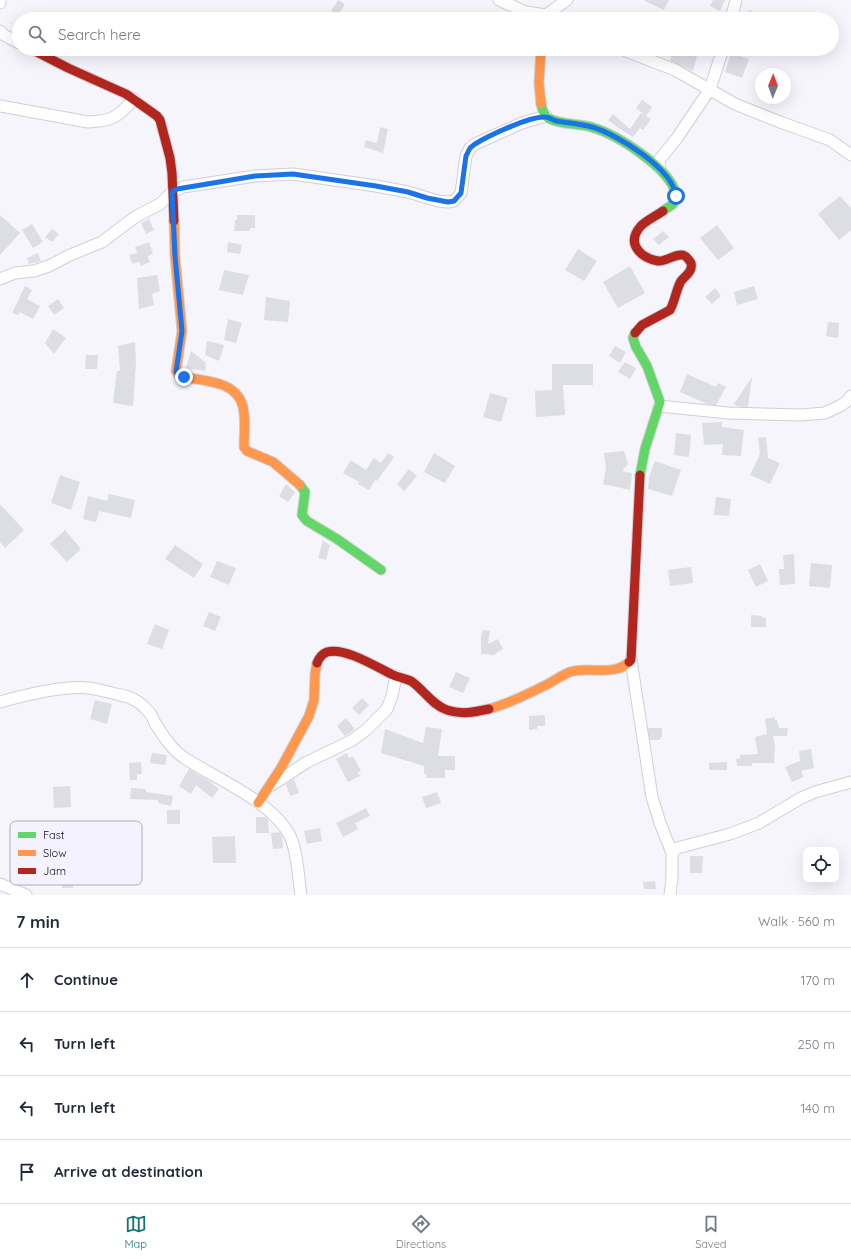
<!DOCTYPE html>
<html lang="en">
<head>
<meta charset="utf-8">
<style>
	:root { --surface:#fff; --page:#f2f2f3; --text:#1f2937; --muted:#747a83; --line:#e0e1e3; --accent:#0f766e }
	body { margin:0; font-family:Quicksand,sans-serif; background:var(--page); color:var(--text) }
	.controls { position:absolute; right:12px; bottom:12px; display:grid; overflow:hidden; border-radius:8px; box-shadow:0 4px 16px #0002 }
	.controls button { width:36px; height:36px; display:grid; place-items:center; padding:0; border:0; border-bottom:1px solid var(--line); background:var(--surface); color:var(--text); font:20px sans-serif }
	.compass { position:absolute; left:755px; top:68px; width:36px; height:36px; border-radius:50%; background:var(--surface); box-shadow:0 4px 16px #0002; rotate:1deg }
	.stop { position:absolute; width:12px; height:12px; margin:-9px; border:3px solid #1a73e8; border-radius:50%; background:#fff }
	.stop.end { background:#1a73e8; border-color:#fff; box-shadow:0 1px 4px #0008 }
	.list { margin:0; padding:0; list-style:none }
	h2 { display:flex; justify-content:space-between; align-items:center; height:52px; margin:0; padding:0 16px; font-size:17px }
	h2 small { font-size:13px; font-weight:400; color:var(--muted) }
	.list li { display:grid; grid-template-columns:26px 1fr auto; gap:12px; align-items:center; box-sizing:border-box; height:64px; padding:0 16px; border-top:1px solid var(--line) }
	.list b { display:block; font-size:15px; white-space:nowrap }
	.list em { font-size:13px; font-style:normal; color:var(--muted) }
	.icon { flex:none; width:22px; height:22px; fill:none; stroke:currentColor; stroke-width:2; stroke-linecap:round; stroke-linejoin:round }
	.map { position:relative; flex:none; width:851px; height:895px; overflow:hidden }
	.search { position:absolute; background:var(--surface); box-shadow:0 4px 16px #0002; left:12px; right:12px; top:12px; height:44px; display:flex; align-items:center; gap:10px; box-sizing:border-box; padding:0 14px; border-radius:22px; color:var(--muted); font-size:15px }
	.sheet { height:308px; background:var(--surface) }
	nav { display:flex; justify-content:space-around; align-items:center; box-sizing:border-box; height:56px; border-top:1px solid var(--line); background:var(--surface); font-size:11px; color:var(--muted) }
	nav a { display:grid; justify-items:center; gap:2px }
	nav .on { color:var(--accent) }
	.map>svg:first-child { display:block }
</style>
</head>
<body>
<div class="map">
<svg width="851" height="895" viewBox="0 0 851 895">
	<rect width="100%" height="100%" fill="#f6f5fc"/>
	<!-- building -->
	<path fill="#dddde4" d="M338 0 345 4 338 15 331 11Z
		M643 0H669L664 10Z
		M713 0H725L720 11 710 6Z
		M749 10 771 19H745Z
		M673 49H688L698 52 693 71 670 61Z
		M731 53 749 59 742 78 725 72Z
		M642 100 652 107 646 116 636 108Z
		M641 113 651 119 643 130 640 128 633 137 617 127 608 120 613 114 630 129Z
		M380 127 388 129 383 153 364 147 366 140 377 143Z
		M840 196 851 208V230L839 240 818 214Z
		M0 215 20 233 0 255Z
		M237 215H255V228H250V231H234L235 220H237Z
		M149 219 154 230 146 234 141 223Z
		M32 224 43 242 33 248 22 230Z
		M717 225 734 248 718 260 700 238Z
		M52 229 59 234 52 242 45 237Z
		M663 231 669 237 659 245 653 239Z
		M149 242 153 254 148 256 150 262 141 266 139 262 132 264 129 255 137 253 135 247Z
		M228 242 242 245 240 254 227 252Z
		M578 249 597 261 584 281 565 270Z
		M38 253 41 261 29 264 27 258Z
		M630 266 645 293 618 308 603 282Z
		M224 270 249 275 243 295 219 290Z
		M157 275 160 291 152 294 154 305 139 309 137 278Z
		M25 286 32 290 27 299 40 306 33 319 20 312 18 315 12 313Z
		M754 286 758 299 737 305 734 292Z
		M715 288 721 296 712 304 705 297Z
		M266 297 290 301 288 322 264 320Z
		M58 299 64 308 54 315 48 306Z
		M228 319 242 323 236 343 224 340Z
		M828 322 839 323 838 338 826 336Z
		M53 329 66 338 54 354 45 343Z
		M207 341 224 345 219 361 205 355Z
		M135 342 136 363 133 406 113 403 117 371H120L118 346Z
		M615 346 626 352 620 363 609 356Z
		M191 351 206 363 205 371 186 368Z
		M86 355H98L97 369H85Z
		M625 362 636 368 630 379 618 372Z
		M552 364H593V385H563L565 415 536 417 535 391 552 390Z
		M687 374 716 387 718 383 726 387 716 405 707 404 680 392Z
		M752 377 748 407 737 406 734 404Z
		M490 393 508 398 501 422 483 417Z
		M722 422V427L744 430 741 456 722 455 723 444 704 445 702 423Z
		M676 433 691 435 689 457 674 455Z
		M766 437 768 458 780 463 770 484 750 475 760 454 758 438Z
		M624 451 628 464 622 471 632 473 630 490 603 484 606 468 604 453Z
		M388 453 394 457 377 481 375 480 369 490 358 484 359 482 343 473 351 460 366 470 374 458 381 463Z
		M434 453 455 466 445 483 424 472Z
		M655 461 681 470 672 496 648 489 649 477Z
		M409 469 417 476 404 491 397 484Z
		M60 475 80 482 71 510 51 503Z
		M286 484 295 492 288 502 279 496Z
		M109 494 135 500 131 518 99 511 96 522 83 519 88 496 107 501Z
		M716 497 731 499 729 516 714 515Z
		M0 504 24 530 5 548 0 542Z
		M65 530 81 549 67 562 50 544Z
		M323 541 330 545 326 560 318 558Z
		M175 545 203 564 194 578 165 559Z
		M794 554 795 584 780 585 779 569H784L783 555Z
		M217 561 236 568 229 585 210 577Z
		M811 563 832 565 830 588 809 586Z
		M760 564 768 581 756 587 748 570Z
		M691 567 693 583 670 586 668 570Z
		M209 612 221 617 215 631 203 626Z
		M751 615 762 616V618H766V627H751Z
		M155 624 169 630 162 649 147 644Z
		M483 630 490 631 488 644 498 639 503 649 494 655 481 654V637Z
		M456 672 470 678 463 693 449 687Z
		M362 698 369 705 359 715 352 708Z
		M95 700 112 704 107 724 90 719Z
		M545 715V726H537V729L529 730V716Z
		M775 717V721L777 720 779 728H788L787 736H773L775 747 774 763H752V766H737L736 759 740 758V755L758 754 755 737 767 734 765 719Z
		M346 718 355 729 345 736 337 726Z
		M426 727 442 729 438 756H455V770H445V778H426V774H424V766L381 753 385 729 423 743Z
		M648 728H662V737H660V740H650Z
		M811 749 814 768 801 771 804 777 792 782 785 767 800 761 799 751Z
		M152 753 167 755 165 765 150 763Z
		M347 753 349 758 353 756 361 771 358 772 360 776 348 782 336 759Z
		M141 762 142 774H137V780H130L129 763Z
		M727 762V770H709V763Z
		M189 769 208 780 219 789 212 798 196 785 191 794 179 786Z
		M294 779 299 793 290 796 286 784Z
		M70 786 71 807 54 808 53 787Z
		M131 788 146 789V792L173 796 171 806 158 803V800L130 799Z
		M437 792 441 803 426 808 422 797Z
		M366 808 370 816 355 823 358 829 343 837 336 823Z
		M167 810H180V824H167Z
		M256 817H265L268 820 269 833H256Z
		M320 828 322 841 307 844 304 831Z
		M279 832 282 836 283 848 273 849 271 833Z
		M235 836 236 863H213L212 837Z
		M690 856H703L702 873H690Z
		M62 877H73V888H62Z
		M655 881 656 889H644L643 882Z"/>
	<g fill="none" stroke-linecap="round" stroke-linejoin="round">
		<!-- street casing -->
		<g stroke="#d0cfd6" stroke-width="13">
			<path id="street" d="M499 0 526 12 546 15 552 19
				M0 3V0
				M545 19 546 15 567 0
				M731 19 736 0
				M0 31 4 35 19 43
				M621 49 675 70 735 104 780 122 830 140 851 155
				M0 106 88 122C113 121 118 117 134 99
				M659 168 660 159 677 138 710 89 723 49
				M0 279 15 273 34 271 49 266 70 255 102 242 135 217 160 204 172 192 183 187 255 176 293 174 376 186 408 192 438 201 448 202 454 201 461 193 466 156 470 148 475 144 522 123 546 116
				M659 406 728 413 800 415 825 413 840 406 847 401 851 396
				M631 660 652 797 660 823 672 853
				M0 702C25 695 63 685 89 688 98 689 107 692 116 694 128 696 139 700 147 710 151 713 153 718 155 723 164 737 172 750 186 759 217 779 273 802 290 836 298 854 298 876 301 895
				M272 785 307 762 351 741 365 731 387 709 392 696 396 676
				M0 884 26 895
				M670 895 672 877V853L677 848 730 834 759 823 801 798 815 792 851 782"/>
		</g>
		<!-- fast casing -->
		<g stroke="#d0cfd6" stroke-width="11">
			<path id="fast" d="M541 104C542 109 544 115 548 118 560 125 577 123 591 127 616 134 669 167 676 194L673 204 663 211
				M635 333 633 338 636 347 647 366 660 402 645 449 640 475
				M300 485 305 492 302 515 307 521 337 539 381 570"/>
		</g>
		<!-- slow casing -->
		<g stroke="#d0cfd6" stroke-width="11">
			<path id="slow" d="M541 49 539 83 541 104
				M174 221 175 256 182 331 176 371 179 375 184 377C205 381 237 381 243 407 246 420 244 434 244 447L247 451 273 462 300 485
				M489 709C509 704 527 694 546 685 554 681 562 675 570 672 589 666 614 677 629 662
				M258 803 281 768 309 716 314 700 315 674 317 663"/>
		</g>
		<!-- jam casing -->
		<g stroke="#d0cfd6" stroke-width="11">
			<path id="jam" d="M31 49 68 68 126 94 157 116 160 120 170 158 172 173 174 221
				M635 333 642 325 670 310C675 301 676 290 681 281 685 276 693 272 691 263 689 260 686 255 682 255 674 254 666 262 658 261 641 258 626 244 640 227 645 221 656 216 663 211
				M629 662 631 660 640 475
				M317 663C319 658 322 654 327 652 344 647 375 666 391 674 397 677 404 678 411 681 423 689 432 705 447 710 461 715 475 712 489 709"/>
		</g>
		<!-- street -->
		<use href="#street" stroke="#fefeff" stroke-width="11"/>
		<!-- fast -->
		<use href="#fast" stroke="#63d668" stroke-width="9"/>
		<!-- slow -->
		<use href="#slow" stroke="#ff974d" stroke-width="9"/>
		<!-- jam -->
		<use href="#jam" stroke="#b3261e" stroke-width="9"/>
	</g>
	<g fill="none" stroke-linecap="round" stroke-linejoin="round">
		<!-- route -->
		<path stroke="#1a73e8" stroke-width="5" d="M184 377 179 375 176 372 182 331 175 256 172 192 177 189 255 176 293 174 376 186 408 192 427 198 448 202 454 201 461 193 466 156 470 148 475 144C488 136 530 116 545 117 549 117 553 120 556 121 568 123 581 124 592 127 617 134 673 169 676 196"/>
	</g>
	<!-- legend -->
	<rect x="10" y="821" width="132" height="64" rx="6" fill="#f4f2ff" stroke="#aeadb8" stroke-width="1"/>
	<rect x="18" y="832" width="18" height="6" fill="#63d668"/>
	<rect x="18" y="850" width="18" height="6" fill="#ff974d"/>
	<rect x="18" y="868" width="18" height="6" fill="#b3261e"/>
	<g font-size="11" fill="#0c0b12">
		<text x="43" y="839">Fast</text>
		<text x="43" y="857">Slow</text>
		<text x="43" y="875">Jam</text>
	</g>
</svg>
<div class="controls">
<button><svg class="icon" aria-label="locate" viewBox="0 0 24 24"><circle cx="12" cy="12" r="6"/><path d="M12 2v4M12 18v4M2 12h4M18 12h4"/></svg></button>
</div>
<svg class="compass" viewBox="-18 -18 36 36"><path d="M0-13l5 13h-10z" fill="#e53935"/><path d="M0 13l5-13h-10z" fill="#747a83"/></svg>
<div class="stop" style="left:676px;top:196px"></div>
<div class="stop end" style="left:184px;top:377px"></div>
<div class="search"><svg class="icon" aria-label="search" viewBox="0 0 24 24"><circle cx="10" cy="10" r="6"/><path d="M15 15l6 6"/></svg>Search here</div>
</div>
<section class="sheet">
<h2>7 min<small>Walk · 560 m</small></h2>
<ul class="list">
<li><svg class="icon" aria-label="ahead" viewBox="0 0 24 24"><path d="M12 20V5M6 11l6-6 6 6"/></svg><div><b>Continue</b></div><em>170 m</em></li>
<li><svg class="icon" aria-label="left" viewBox="0 0 24 24"><path d="M17 20v-9H6M10 6l-5 5 5 5"/></svg><div><b>Turn left</b></div><em>250 m</em></li>
<li><svg class="icon" aria-label="left" viewBox="0 0 24 24"><path d="M17 20v-9H6M10 6l-5 5 5 5"/></svg><div><b>Turn left</b></div><em>140 m</em></li>
<li><svg class="icon" aria-label="arrive" viewBox="0 0 24 24"><path d="M6 21V4h12l-3 4 3 4H6"/></svg><div><b>Arrive at destination</b></div></li>
</ul>
</section>
<nav>
<a class="on"><svg class="icon" aria-label="map" viewBox="0 0 24 24"><path d="M3 6l6-2 6 2 6-2v14l-6 2-6-2-6 2zM9 4v14M15 6v14"/></svg>Map</a>
<a><svg class="icon" aria-label="directions" viewBox="0 0 24 24"><path d="M12 3l9 9-9 9-9-9zM9 14v-3h6M13 9l2 2-2 2"/></svg>Directions</a>
<a><svg class="icon" aria-label="saved" viewBox="0 0 24 24"><path d="M7 4h10v16l-5-4-5 4z"/></svg>Saved</a>
</nav>
</body>
</html>
